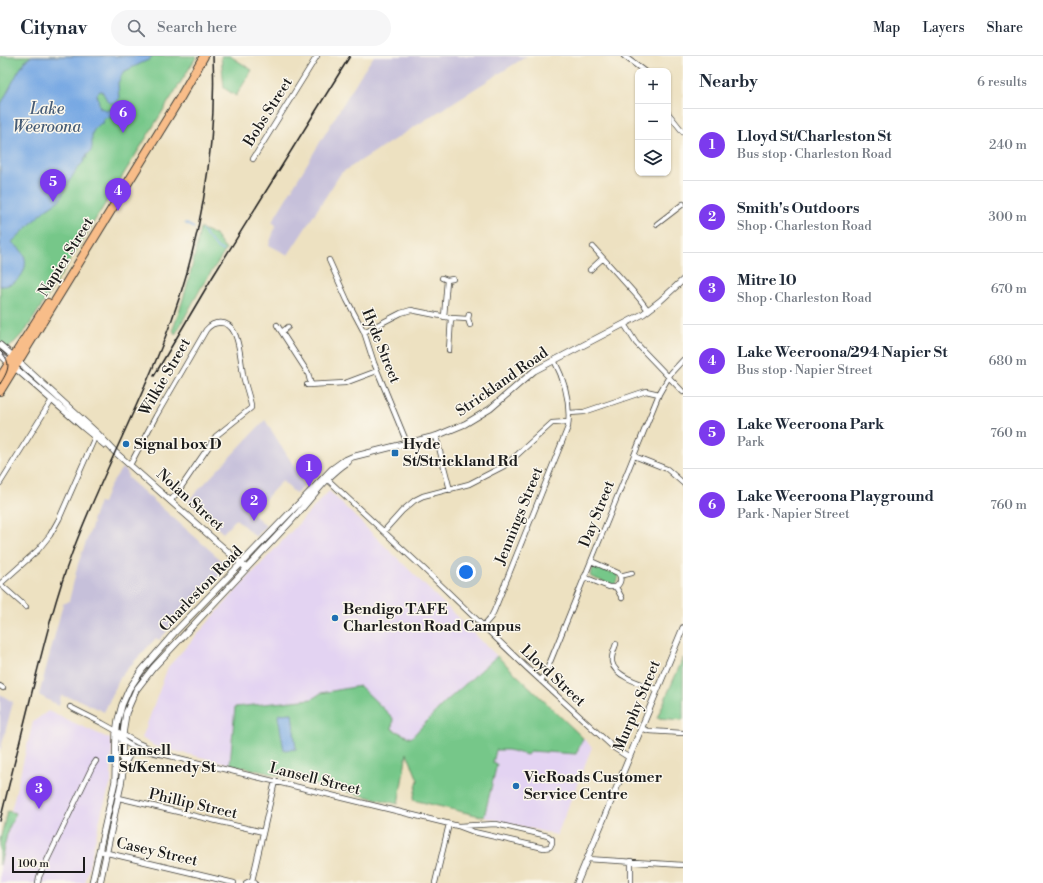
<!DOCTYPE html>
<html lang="en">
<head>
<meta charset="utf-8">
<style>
	:root { --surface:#fff; --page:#f6f6f7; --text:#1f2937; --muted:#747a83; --line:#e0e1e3; --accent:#7c3aed }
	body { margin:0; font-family:"Libre Bodoni",serif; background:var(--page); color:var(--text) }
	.controls { position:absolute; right:12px; top:12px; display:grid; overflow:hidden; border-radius:8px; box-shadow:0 1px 3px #0004 }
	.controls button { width:36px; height:36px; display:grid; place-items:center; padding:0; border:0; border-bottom:1px solid var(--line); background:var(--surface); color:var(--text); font:20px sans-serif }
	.scale { position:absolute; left:12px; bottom:10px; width:73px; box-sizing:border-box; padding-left:4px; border:2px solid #1c1c1c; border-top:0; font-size:11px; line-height:14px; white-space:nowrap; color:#1c1c1c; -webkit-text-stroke:3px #fbf7ec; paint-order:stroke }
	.you { position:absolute; left:466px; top:516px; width:14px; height:14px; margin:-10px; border:3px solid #fff; border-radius:50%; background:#1a73e8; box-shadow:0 0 0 6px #1a73e833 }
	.badge { display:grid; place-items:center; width:26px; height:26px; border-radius:50%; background:var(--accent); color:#fff; font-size:13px; font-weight:700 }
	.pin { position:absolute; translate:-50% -33px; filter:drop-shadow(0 1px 2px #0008) }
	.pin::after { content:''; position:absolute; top:21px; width:14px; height:12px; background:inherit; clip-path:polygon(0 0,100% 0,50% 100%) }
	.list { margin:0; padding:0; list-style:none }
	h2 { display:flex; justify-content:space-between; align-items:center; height:52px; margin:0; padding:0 16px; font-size:17px }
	h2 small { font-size:13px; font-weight:400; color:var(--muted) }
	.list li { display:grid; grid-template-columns:26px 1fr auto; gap:12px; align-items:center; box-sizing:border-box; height:72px; padding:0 16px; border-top:1px solid var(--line) }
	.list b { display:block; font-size:15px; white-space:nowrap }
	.list p { margin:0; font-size:13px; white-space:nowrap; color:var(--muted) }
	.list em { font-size:13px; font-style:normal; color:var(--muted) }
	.icon { flex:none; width:22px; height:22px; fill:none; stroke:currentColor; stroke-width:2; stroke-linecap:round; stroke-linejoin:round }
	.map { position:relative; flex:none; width:683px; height:827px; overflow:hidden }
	header { display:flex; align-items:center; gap:24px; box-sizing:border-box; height:56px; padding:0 20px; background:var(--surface); border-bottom:1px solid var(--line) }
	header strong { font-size:19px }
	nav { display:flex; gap:22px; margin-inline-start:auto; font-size:14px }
	.search { width:280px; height:36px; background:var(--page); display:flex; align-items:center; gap:10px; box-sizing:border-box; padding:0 14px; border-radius:22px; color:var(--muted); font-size:15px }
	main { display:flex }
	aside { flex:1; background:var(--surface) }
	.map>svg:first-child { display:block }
</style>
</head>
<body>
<header>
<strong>Citynav</strong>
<div class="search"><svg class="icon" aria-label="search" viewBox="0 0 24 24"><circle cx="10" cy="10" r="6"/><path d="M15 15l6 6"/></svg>Search here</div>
<nav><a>Map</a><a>Layers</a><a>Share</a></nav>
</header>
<main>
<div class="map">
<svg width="683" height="827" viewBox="0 0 683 827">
	<rect width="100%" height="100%" fill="#fbf7ec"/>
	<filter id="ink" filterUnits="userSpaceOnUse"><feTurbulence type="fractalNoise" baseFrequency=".025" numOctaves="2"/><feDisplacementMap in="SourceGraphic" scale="8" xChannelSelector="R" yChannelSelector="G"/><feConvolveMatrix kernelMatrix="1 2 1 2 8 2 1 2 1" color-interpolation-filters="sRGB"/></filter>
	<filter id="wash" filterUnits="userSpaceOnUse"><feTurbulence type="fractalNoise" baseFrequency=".012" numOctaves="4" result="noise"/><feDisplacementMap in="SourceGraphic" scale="16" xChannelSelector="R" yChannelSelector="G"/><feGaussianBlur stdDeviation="0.9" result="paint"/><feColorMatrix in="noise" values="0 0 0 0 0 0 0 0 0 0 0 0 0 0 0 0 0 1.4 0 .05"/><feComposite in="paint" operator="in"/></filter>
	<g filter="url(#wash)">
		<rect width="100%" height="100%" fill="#ede1c1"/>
		<!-- built -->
		<path fill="#e3d3f2" d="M329 435 497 600 444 647 411 682 321 637 312 643 235 651 230 708 154 690 142 682 168 611 246 524Z
			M48 655 110 683 112 689 111 727 102 755 85 827H0V809L5 791 4 790 8 773 16 757 11 755 33 666Z
			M583 682 592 691 557 779 484 761 497 708 492 707 496 694H508L527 699 530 695 576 698Z"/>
		<!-- industrial -->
		<path fill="#c6c0da" d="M374 0H527L341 117 288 199 269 189 276 169 272 166 360 20Z
			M265 364 302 423 303 431 296 438 282 425 252 457 266 470 256 481 236 463 223 477 188 445Z
			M122 412 127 415 128 422 228 510 159 584 156 582 121 620 104 656 77 643 61 640 59 650 39 639 63 548 69 545 78 508 93 467 92 465 99 446 103 447 110 429Z
			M0 638 13 646 0 696Z"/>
		<!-- green -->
		<path fill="#76c789" stroke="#497252" d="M0 0H197L46 243 26 274 8 293 0 286Z
			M221 0H230L252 14 236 40 224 32Z
			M200 172 214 178 226 194 202 230 175 279 173 273C185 240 194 207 200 172Z
			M596 509 611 517 614 516 618 519V524L615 529H608L607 527 591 521 590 519 594 510Z
			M497 600 583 682 576 698 530 695 527 699 508 694H496L493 707 497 708 484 761 413 744 418 724 407 697 398 748 230 708 235 651 312 643 321 637 360 630 393 662 392 673 411 682 444 647Z
			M683 602V664L657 662Z
			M7 755 16 757 8 774 0 809V784Z"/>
		<!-- water -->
		<path fill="#78a9e3" stroke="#4a6280" d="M32 0H152L149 4 146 5 123 16 118 27 119 42 117 47 114 48 108 46 102 35H100L97 38 100 52 107 54 114 53 118 58V59H112V63L110 61 104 62 103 68 101 67C97 71 92 74 92 80 91 86 95 96 86 99L87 102H85C84 107 81 108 78 112 74 117 62 137 61 143L46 153 12 186C15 190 21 192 24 199 30 215 16 231 0 230V50L18 16 26 4Z
			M292 657 296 693 284 694 278 660 279 658Z"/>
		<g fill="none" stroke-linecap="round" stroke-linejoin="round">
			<!-- stream -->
			<path stroke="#78a9e3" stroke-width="1.5" d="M185 167 194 172
				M202 174 216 191 223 195"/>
		</g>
	</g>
	<g filter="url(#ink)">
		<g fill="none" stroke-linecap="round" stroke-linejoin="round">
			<!-- minor casing -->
			<g stroke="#3b3a35" stroke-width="6">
				<path id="minor" d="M624 0 644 15
					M668 57 683 76
					M253 103 317 0
					M657 168 683 148
					M593 191 638 241 648 254
					M329 204 347 244 364 276 374 307 407 387
					M590 214 603 202
					M442 222 447 224 453 223
					M469 258 468 263 470 269
					M444 261 447 224
					M624 268 636 287 683 336
					M277 269 308 317 311 329
					M282 276 288 271
					M364 276 401 257 411 254 451 262 468 263
					M449 294 451 262
					M307 329 345 327 377 315
					M569 357 584 356 646 335 659 338
					M436 380 450 434
					M634 400 667 413 683 427
					M130 409 156 360 206 274C214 264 228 264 234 276 240 287 241 306 243 319 245 329 249 339 251 349V352L216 380 177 437 170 445
					M326 422 424 513 527 612 614 692 628 701
					M0 427 52 344
					M384 475 402 455 415 444 423 440 469 428 504 410 518 398 552 367 568 366
					M620 520 632 517
					M584 521 609 531H616C621 527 622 522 618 517L591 505
					M0 528 38 494 50 479 59 463 95 381
					M0 528 26 551
					M616 531 622 542
					M484 569 491 561 494 555 568 371C571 347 565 325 554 304
					M616 588C614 594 611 600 612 606 614 621 645 629 657 633
					M541 625 548 611 659 338 671 317 683 304
					M0 630 3 632
					M70 651 102 667 138 687 156 695
					M641 672 649 675 683 677
					M116 678C129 693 147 696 166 699L458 770 474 776 544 792 550 791 552 787V783L548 780 496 768 458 770
					M119 742 263 776
					M99 795 234 827
					M587 803 683 809
					M631 805V827
					M252 825 275 725
					M38 827 39 821 92 711 96 705
					M246 827 250 825 255 827
					M435 827 449 768"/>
			</g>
			<!-- tertiary casing -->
			<g stroke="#3b3a35" stroke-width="7">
				<path id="tertiary" d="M0 289 13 300
					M0 298 9 307
					M18 305 97 377 115 396 244 510
					M14 311 83 371 105 389
					M124 710C129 697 131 695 145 695
					M92 827 115 725 116 678 118 664 122 649 129 633 142 614 175 576 332 413 343 405 352 401 436 380 465 368 490 353 534 315 643 258 660 245 683 224
					M100 827 121 728 123 715 122 685 126 657 136 634 153 612C199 563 245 514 291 465 309 446 325 421 348 406
					M577 827 683 572"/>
			</g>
			<!-- trunk casing -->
			<g stroke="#3b3a35" stroke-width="10">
				<path id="trunk" d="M0 322 48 247
					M0 335 180 42 204 0"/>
			</g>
			<!-- minor -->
			<use href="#minor" stroke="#fff" stroke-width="4.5"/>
			<!-- tertiary -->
			<use href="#tertiary" stroke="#fff" stroke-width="5.5"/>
			<!-- trunk -->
			<use href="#trunk" stroke="#f8bd89" stroke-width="8"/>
			<!-- tram -->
			<path stroke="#1c1c1c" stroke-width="1" d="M0 295C13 307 8 315 0 328"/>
			<!-- rail -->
			<path stroke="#1c1c1c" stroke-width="1.5" d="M154 320 212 222 350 0
				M0 765C11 719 23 674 34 628 45 584 56 540 72 497 99 425 135 358 163 287 199 197 217 97 213 0"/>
		</g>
	</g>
	<!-- markers -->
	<g fill="#1f6fb2" stroke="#fbf7ec" stroke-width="1.5">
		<circle cx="126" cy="388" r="4"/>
		<rect x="391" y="393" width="8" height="8" rx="2"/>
		<circle cx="335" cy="562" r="4"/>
		<rect x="107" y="699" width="8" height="8" rx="2"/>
		<circle cx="516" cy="730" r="4"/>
	</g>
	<g text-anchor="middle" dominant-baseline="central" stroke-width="3" stroke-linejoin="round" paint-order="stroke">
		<!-- street labels -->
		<g font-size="15" fill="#1c1c1c" stroke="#fbf7ec">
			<text transform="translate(268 56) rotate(-58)">Bobs Street</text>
			<text transform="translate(66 201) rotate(-58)">Napier Street</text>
			<text transform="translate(381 290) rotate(68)">Hyde Street</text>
			<text transform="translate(165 321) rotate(-60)">Wilkie Street</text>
			<text transform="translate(502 326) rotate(-35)">Strickland Road</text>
			<text transform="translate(190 444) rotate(42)">Nolan Street</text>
			<text transform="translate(597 458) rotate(-68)">Day Street</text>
			<text transform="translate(519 460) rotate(-68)">Jennings Street</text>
			<text transform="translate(201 533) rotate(-46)">Charleston Road</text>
			<text transform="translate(553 620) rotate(43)">Lloyd Street</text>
			<text transform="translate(637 650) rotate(-67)">Murphy Street</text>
			<text transform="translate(315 723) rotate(14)">Lansell Street</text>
			<text transform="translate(193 748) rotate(13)">Phillip Street</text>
			<text transform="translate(157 796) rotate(13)">Casey Street</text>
		</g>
		<!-- poi labels -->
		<g font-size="15" font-weight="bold" fill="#1c1c1c" stroke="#fbf7ec" text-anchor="start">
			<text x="134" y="388">Signal box D</text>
			<text x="403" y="388">Hyde<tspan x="403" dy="17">St/Strickland Rd</tspan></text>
			<text x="343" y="553">Bendigo TAFE<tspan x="343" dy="17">Charleston Road Campus</tspan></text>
			<text x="119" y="694">Lansell<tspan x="119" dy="17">St/Kennedy St</tspan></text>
			<text x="524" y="721">VicRoads Customer<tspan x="524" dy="17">Service Centre</tspan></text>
		</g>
		<!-- water labels -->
		<g font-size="16" font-style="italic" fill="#455b76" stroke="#fbf7ec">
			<text x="47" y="53">Lake<tspan x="47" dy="18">Weeroona</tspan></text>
		</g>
	</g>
</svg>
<div class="controls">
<button>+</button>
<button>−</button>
<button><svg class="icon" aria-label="layers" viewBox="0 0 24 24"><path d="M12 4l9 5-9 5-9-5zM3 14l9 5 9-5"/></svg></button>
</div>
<div class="scale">100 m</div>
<div class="you"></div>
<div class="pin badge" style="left:309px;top:431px">1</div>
<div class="pin badge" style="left:254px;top:465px">2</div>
<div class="pin badge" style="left:39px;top:753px">3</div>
<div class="pin badge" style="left:118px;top:155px">4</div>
<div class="pin badge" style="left:53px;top:146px">5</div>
<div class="pin badge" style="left:123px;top:77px">6</div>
</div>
<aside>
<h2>Nearby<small>6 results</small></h2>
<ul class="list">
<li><span class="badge">1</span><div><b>Lloyd St/Charleston St</b><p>Bus stop · Charleston Road</p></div><em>240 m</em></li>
<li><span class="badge">2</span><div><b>Smith's Outdoors</b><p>Shop · Charleston Road</p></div><em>300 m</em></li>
<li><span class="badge">3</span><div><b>Mitre 10</b><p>Shop · Charleston Road</p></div><em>670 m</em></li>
<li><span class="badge">4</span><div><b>Lake Weeroona/294 Napier St</b><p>Bus stop · Napier Street</p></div><em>680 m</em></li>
<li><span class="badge">5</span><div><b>Lake Weeroona Park</b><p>Park</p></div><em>760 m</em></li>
<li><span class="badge">6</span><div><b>Lake Weeroona Playground</b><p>Park · Napier Street</p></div><em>760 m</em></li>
</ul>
</aside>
</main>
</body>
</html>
